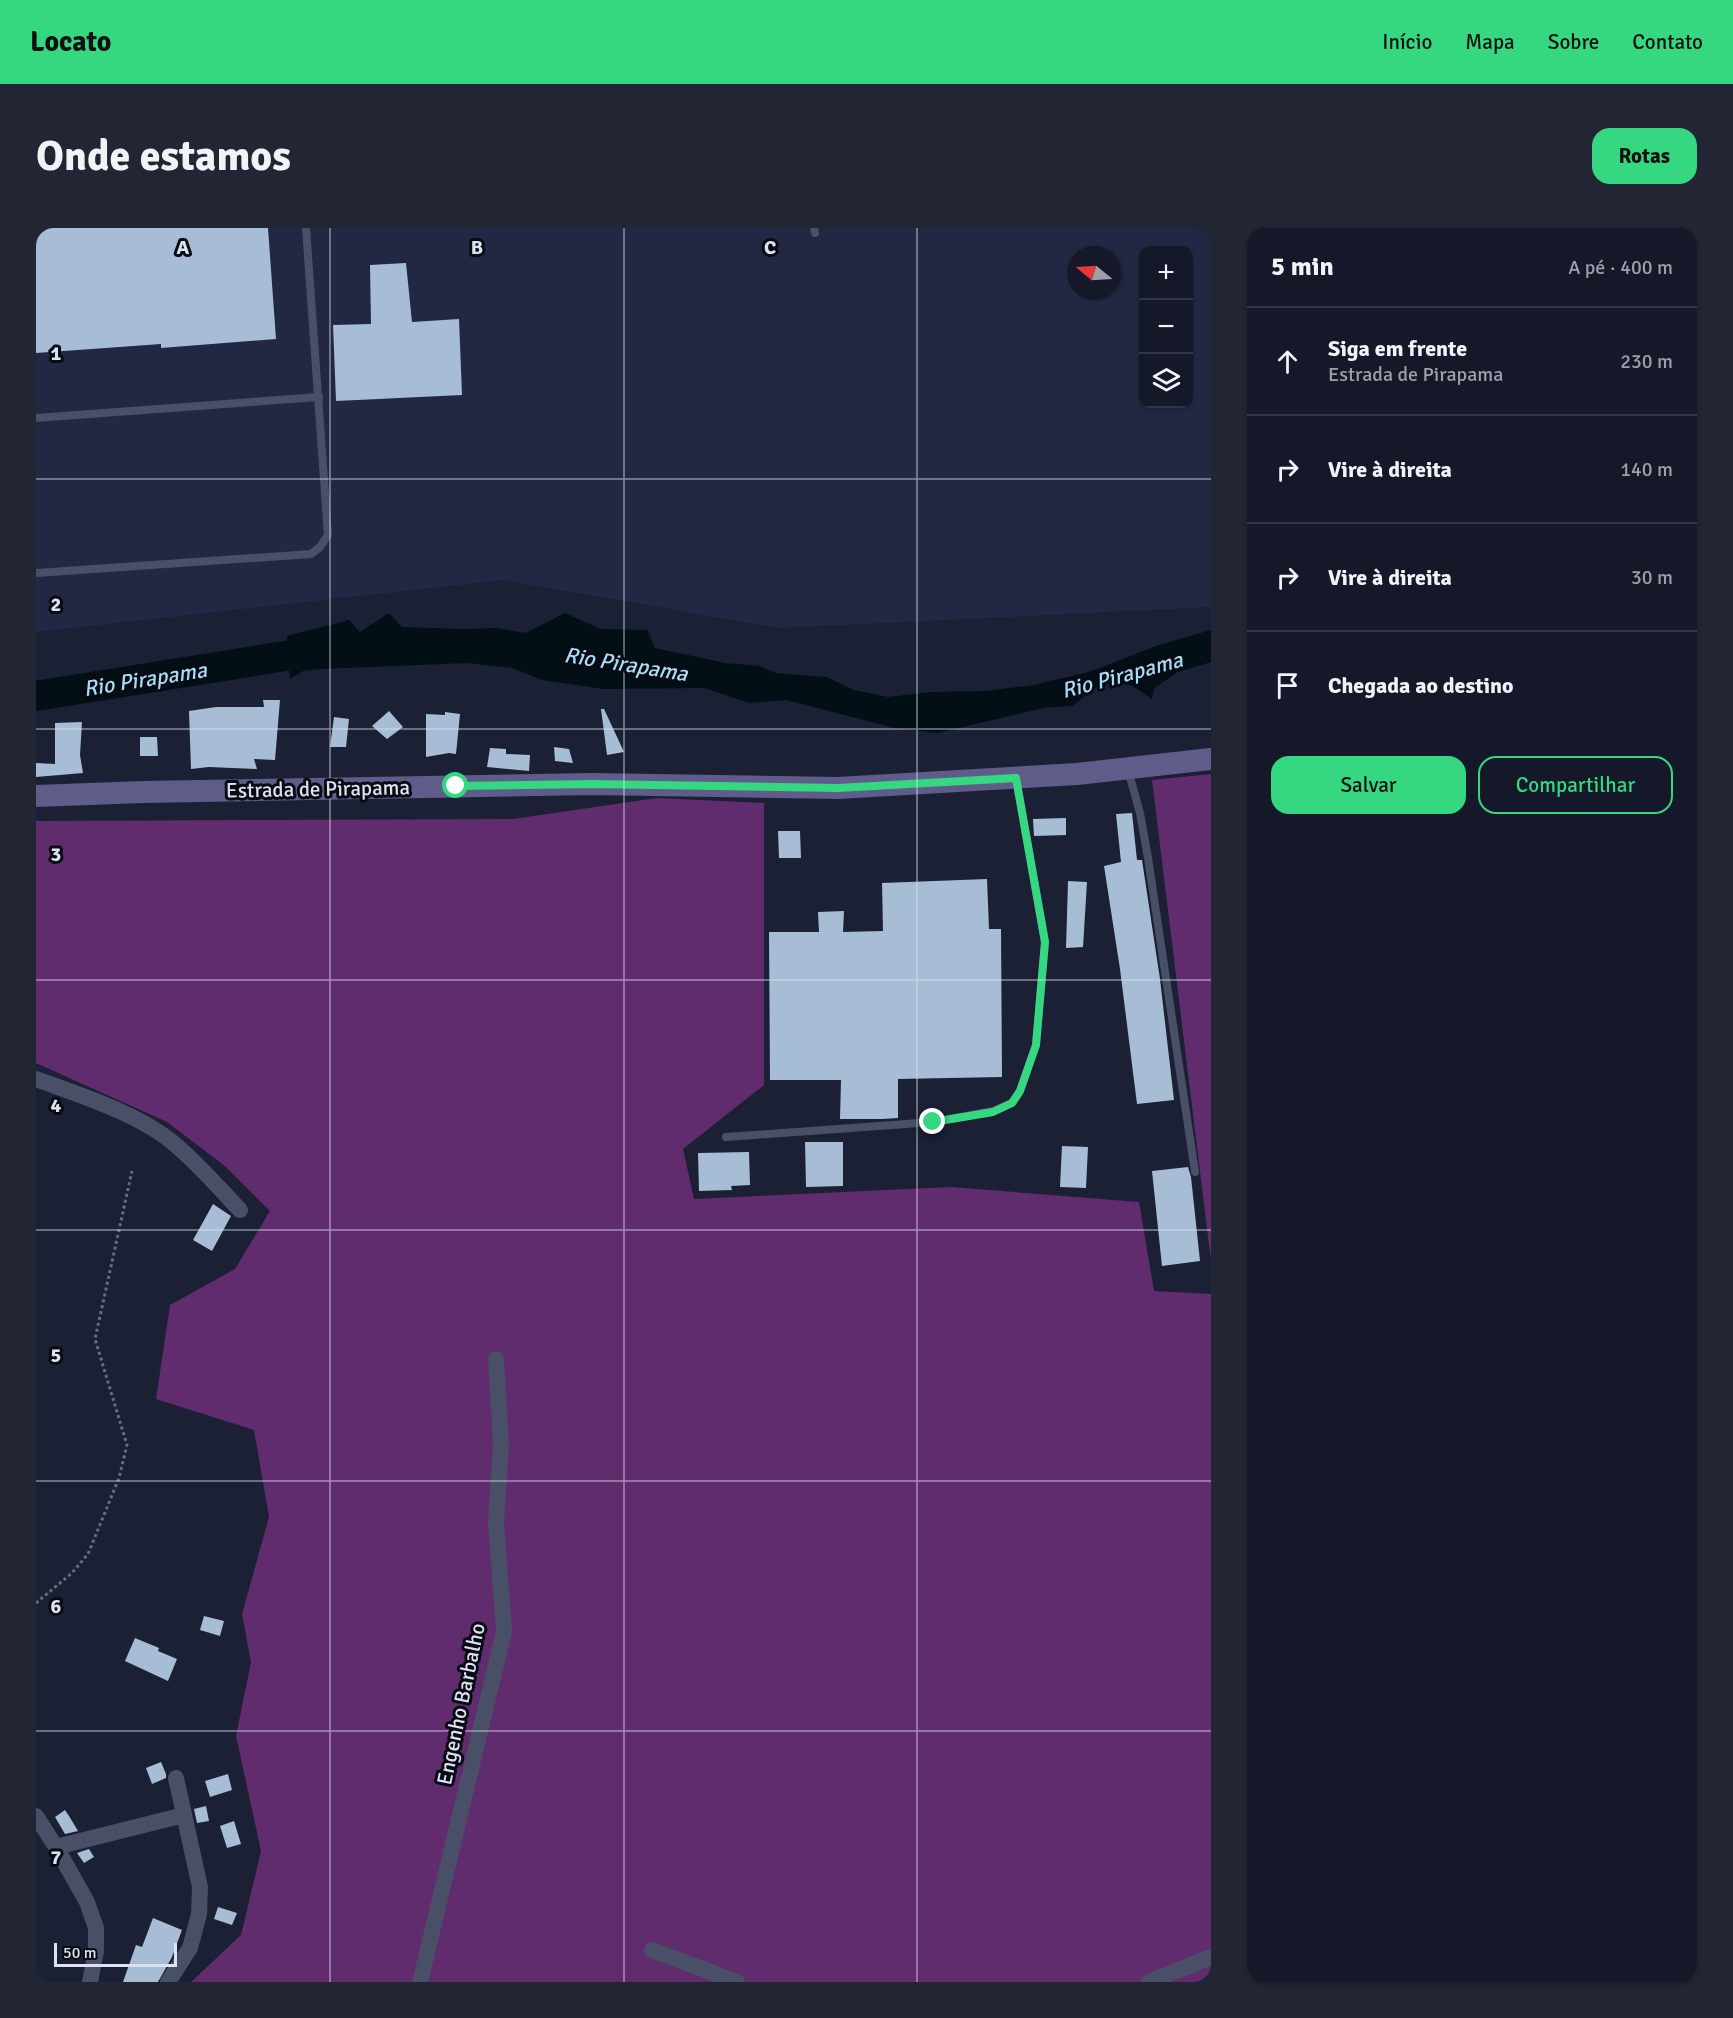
<!DOCTYPE html>
<html lang="pt">
<head>
<meta charset="utf-8">
<style>
	:root { --surface:#141828; --page:#212534; --text:#f1f3f6; --muted:#9da0a8; --line:#333745; --accent:#35d881 }
	body { margin:0; font-family:Signika,sans-serif; background:var(--page); color:var(--text) }
	.controls { position:absolute; right:18px; top:18px; display:grid; overflow:hidden; border-radius:12px; box-shadow:0 2px 4px #0004 }
	.controls button { width:54px; height:54px; display:grid; place-items:center; padding:0; border:0; border-bottom:2px solid var(--line); background:var(--surface); color:var(--text); font:30px sans-serif }
	.compass { position:absolute; left:1031px; top:18px; width:54px; height:54px; border-radius:50%; background:var(--surface); box-shadow:0 2px 4px #0004; rotate:288deg }
	.scale { position:absolute; left:18px; bottom:15px; width:123px; box-sizing:border-box; padding-left:6px; border:3px solid #dde1f0; border-top:0; font-size:16px; line-height:21px; white-space:nowrap; color:#dde1f0; -webkit-text-stroke:4px #080a14; paint-order:stroke }
	.stop { position:absolute; width:18px; height:18px; margin:-14px; border:4px solid #35d881; border-radius:50%; background:#fff }
	.stop.end { background:#35d881; border-color:#fff; box-shadow:0 2px 6px #0008 }
	.list { margin:0; padding:0; list-style:none }
	h2 { display:flex; justify-content:space-between; align-items:center; height:78px; margin:0; padding:0 24px; font-size:26px }
	h2 small { font-size:20px; font-weight:400; color:var(--muted) }
	.list li { display:grid; grid-template-columns:39px 1fr auto; gap:18px; align-items:center; box-sizing:border-box; height:108px; padding:0 24px; border-top:2px solid var(--line) }
	.list b { display:block; font-size:22px; white-space:nowrap }
	.list p { margin:0; font-size:20px; white-space:nowrap; color:var(--muted) }
	.list em { font-size:20px; font-style:normal; color:var(--muted) }
	.actions { display:flex; gap:12px; padding:18px 24px }
	.actions a { flex:1; padding:14px 0; border:2px solid var(--accent); border-radius:18px; text-align:center; font-size:21px; color:var(--accent) }
	.actions .main { background:var(--accent); color:#111 }
	.icon { flex:none; width:33px; height:33px; fill:none; stroke:currentColor; stroke-width:2; stroke-linecap:round; stroke-linejoin:round }
	.map { position:relative; flex:none; width:1175px; height:1754px; overflow:hidden; border-radius:18px }
	header { display:flex; align-items:center; gap:36px; box-sizing:border-box; height:84px; padding:0 30px; background:var(--accent); color:#111 }
	header strong { font-size:28px }
	nav { display:flex; gap:33px; margin-inline-start:auto; font-size:21px }
	.intro { display:flex; align-items:center; justify-content:space-between; box-sizing:border-box; height:144px; padding:0 36px }
	h1 { margin:0; font-size:42px }
	.button { padding:15px 27px; border-radius:18px; background:var(--accent); color:#111; font-size:21px; font-weight:700 }
	main { display:flex; gap:36px; padding:0 36px }
	aside { flex:1; background:var(--surface); border-radius:18px; box-shadow:0 2px 4px #0004 }
	.map>svg:first-child { display:block }
</style>
</head>
<body>
<header>
<strong>Locato</strong>
<nav><a>Início</a><a>Mapa</a><a>Sobre</a><a>Contato</a></nav>
</header>
<div class="intro"><h1>Onde estamos</h1><a class="button">Rotas</a></div>
<main>
<div class="map">
<svg width="1175" height="1754" viewBox="0 0 1175 1754">
	<rect width="100%" height="100%" fill="#1b2035"/>
	<!-- built -->
	<path fill="#222844" fill-rule="evenodd" d="M0 0H1175V379L743 400 468 352 0 404ZM1108 22H1152V176H1108ZM1040 27H1076V63H1040Z"/>
	<!-- green -->
	<path fill="#612c6d" d="M1175 546V1033L1116 552Z
		M621 570 728 575V857L647 921 658 971 915 959 1103 974 1118 1063 1175 1066V1754H155L205 1707 225 1623 200 1508 215 1434 206 1386 233 1289 218 1202 120 1171 134 1077 199 1041 234 983 189 938 131 894 0 835V593L477 591Z"/>
	<!-- water -->
	<path fill="#020f15" d="M353 385 366 399 428 401 461 400 490 405 529 385 565 401 611 402 619 420 689 435 724 438 740 445 790 449 818 462 852 469 894 464 949 463 998 457 1053 444 1123 417 1175 402V434L1142 444 1118 460 1116 471 1097 458 1070 452 1036 478 1008 480 901 505 859 500 750 472 713 475 669 460 568 461 506 452 476 440 432 435 284 441 267 443 254 451 251 408 313 392 324 404Z"/>
	<g fill="none" stroke-linecap="round" stroke-linejoin="round">
		<!-- river -->
		<path stroke="#020f15" stroke-width="30" d="M0 468 293 421"/>
	</g>
	<!-- building -->
	<path fill="#a6bdd5" d="M0 0H232L240 111 125 120V116L0 125Z
		M370 35 376 94 423 91 426 167 300 173 297 97 335 96 334 37Z
		M227 472H244L239 532 218 531 221 541 173 539 155 541 153 483 180 479H228Z
		M565 481H568L588 524 571 527Z
		M353 483 367 499 351 511 336 498Z
		M409 484 424 486 420 526 413 525 390 529V486L409 487Z
		M298 489 313 491 310 519H294Z
		M46 494 44 527 47 545 0 549V535L19 536V495Z
		M104 509H121L122 528H104Z
		M518 519 533 521 537 535 519 533Z
		M454 520 470 521V526L494 527 493 543 451 539Z
		M1096 585 1101 632H1106L1124 751 1138 872 1101 876 1084 741 1068 638 1085 634 1080 586Z
		M1030 590V607L998 608 997 591Z
		M742 603H764L765 630H743Z
		M951 651 953 701H965L966 849 862 851V890L846 891H804L805 852H734L733 704H783L782 684 808 683 807 704 847 703 846 655Z
		M1032 653 1051 654 1047 719 1030 720Z
		M769 914H807V958L770 959Z
		M1026 918 1052 919 1050 960 1024 959Z
		M713 924 714 957 695 958 696 962 663 963 662 925Z
		M1152 939 1155 949 1164 1033 1126 1038 1116 943Z
		M177 976 195 988 176 1023 157 1012Z
		M168 1388 188 1393 184 1408 164 1402Z
		M99 1410 123 1420 122 1423 141 1431 132 1453 89 1433Z
		M125 1534 130 1546V1550L116 1556 110 1540Z
		M192 1546 196 1562 174 1569 169 1553Z
		M170 1578 173 1593 161 1595 158 1581Z
		M29 1582 33 1588 42 1603 29 1606 19 1589Z
		M198 1593 205 1616 191 1620 184 1598Z
		M53 1621 58 1629 48 1635 41 1625Z
		M182 1679 201 1685 196 1697 178 1691Z
		M117 1690 146 1702 136 1729 122 1754H87L100 1717 106 1719Z"/>
	<g fill="none" stroke-linecap="round" stroke-linejoin="round">
		<!-- path -->
		<path stroke="#676c7e" stroke-width="3" stroke-dasharray="3 3" stroke-linecap="butt" d="M0 1375 36 1345 52 1326 83 1250 91 1217 59 1111 96 943"/>
		<!-- lane -->
		<path stroke="#484f67" stroke-width="8" d="M778 0 779 5
			M0 190 283 169
			M0 345 275 326 284 319 292 307 270 0
			M1092 542 1104 585 1112 630 1159 944
			M690 909 897 894 957 883 976 875 984 863 1000 817 1009 714 980 551"/>
		<!-- street -->
		<path stroke="#484f67" stroke-width="16" d="M0 851C46 868 105 886 142 919 164 938 184 961 204 982
			M0 1588 20 1619 51 1674 60 1700V1723L54 1754
			M20 1619 148 1587
			M616 1722 701 1754
			M132 1754 154 1720 163 1686 164 1659 140 1550
			M384 1754 468 1403 460 1295 465 1215 460 1131
			M1113 1754 1175 1729"/>
		<!-- secondary -->
		<path stroke="#605c89" stroke-width="22" d="M0 568 107 564 556 556 802 560 1041 546 1175 531"/>
	</g>
	<g fill="none" stroke-linecap="round" stroke-linejoin="round">
		<!-- route -->
		<path stroke="#35d881" stroke-width="8" d="M420 558 556 556 802 560 980 550 1009 714 1000 817 984 863 976 875 957 884 897 894"/>
	</g>
	<!-- grid -->
	<path fill="none" stroke="#dde1f0" stroke-width="1.5" stroke-opacity="0.55" d="M294 0V1754M588 0V1754M881 0V1754M0 251H1175M0 501H1175M0 752H1175M0 1002H1175M0 1253H1175M0 1503H1175"/>
	<g text-anchor="middle" dominant-baseline="central" stroke-width="6" stroke-linejoin="round" paint-order="stroke">
		<!-- street labels -->
		<g font-size="21" fill="#dde1f0" stroke="#080a14">
			<text transform="translate(282 561) rotate(-1)">Estrada de Pirapama</text>
			<text transform="translate(425 1476) rotate(-78)">Engenho Barbalho</text>
		</g>
		<!-- water labels -->
		<g font-size="22" font-style="italic" fill="#a7dcf2" stroke="#080a14">
			<text transform="translate(590 436) rotate(9)">Rio Pirapama</text>
			<text transform="translate(1086 447) rotate(-15)">Rio Pirapama</text>
			<text transform="translate(109 451) rotate(-9)">Rio Pirapama</text>
		</g>
	</g>
	<g font-size="20" text-anchor="middle" font-weight="bold" fill="#dde1f0" stroke="#080a14" stroke-width="6" stroke-linejoin="round" paint-order="stroke">
		<text x="147" y="26">A</text>
		<text x="441" y="26">B</text>
		<text x="734" y="26">C</text>
		<text x="20" y="132">1</text>
		<text x="20" y="383">2</text>
		<text x="20" y="633">3</text>
		<text x="20" y="884">4</text>
		<text x="20" y="1134">5</text>
		<text x="20" y="1385">6</text>
		<text x="20" y="1636">7</text>
	</g>
</svg>
<div class="controls">
<button>+</button>
<button>−</button>
<button><svg class="icon" aria-label="layers" viewBox="0 0 24 24"><path d="M12 4l9 5-9 5-9-5zM3 14l9 5 9-5"/></svg></button>
</div>
<svg class="compass" viewBox="-18 -18 36 36"><path d="M0-13l5 13h-10z" fill="#e53935"/><path d="M0 13l5-13h-10z" fill="#9da0a8"/></svg>
<div class="scale">50 m</div>
<div class="stop" style="left:420px;top:558px"></div>
<div class="stop end" style="left:897px;top:894px"></div>
</div>
<aside>
<h2>5 min<small>A pé · 400 m</small></h2>
<ul class="list">
<li><svg class="icon" aria-label="ahead" viewBox="0 0 24 24"><path d="M12 20V5M6 11l6-6 6 6"/></svg><div><b>Siga em frente</b><p>Estrada de Pirapama</p></div><em>230 m</em></li>
<li><svg class="icon" aria-label="right" viewBox="0 0 24 24"><path d="M7 20v-9h11M14 6l5 5-5 5"/></svg><div><b>Vire à direita</b></div><em>140 m</em></li>
<li><svg class="icon" aria-label="right" viewBox="0 0 24 24"><path d="M7 20v-9h11M14 6l5 5-5 5"/></svg><div><b>Vire à direita</b></div><em>30 m</em></li>
<li><svg class="icon" aria-label="arrive" viewBox="0 0 24 24"><path d="M6 21V4h12l-3 4 3 4H6"/></svg><div><b>Chegada ao destino</b></div></li>
</ul>
<div class="actions"><a class="main">Salvar</a><a>Compartilhar</a></div>
</aside>
</main>
</body>
</html>
